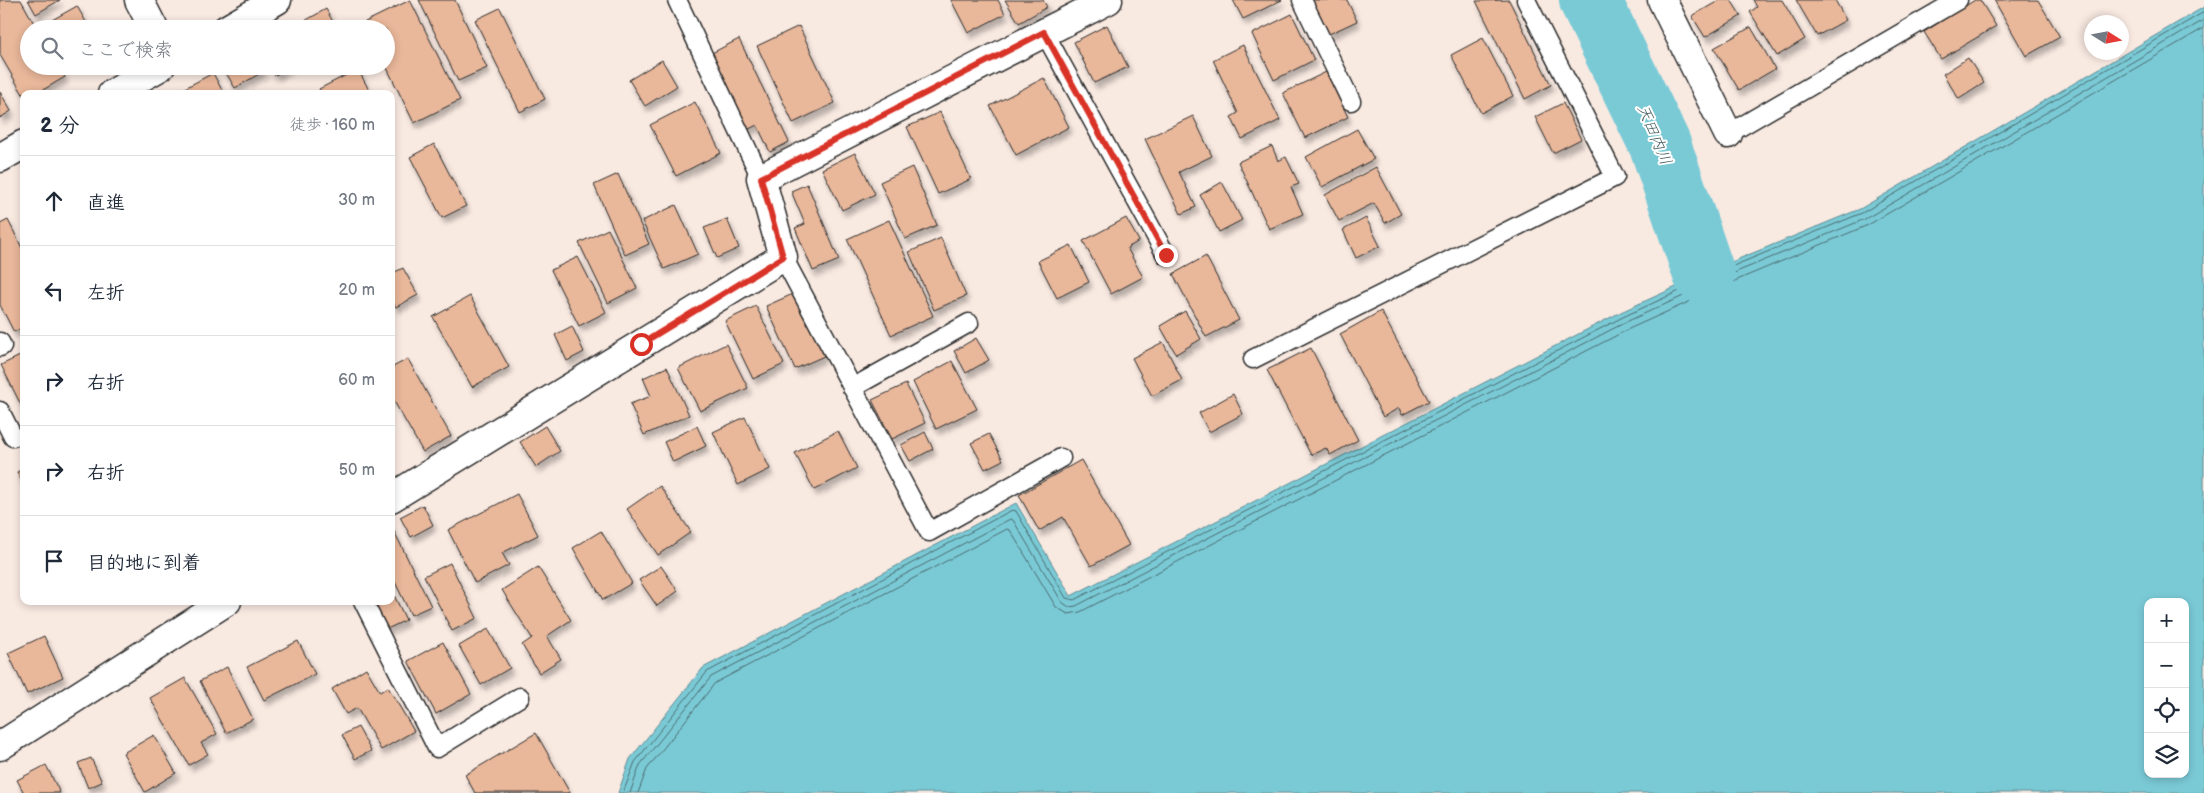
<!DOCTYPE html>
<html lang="ja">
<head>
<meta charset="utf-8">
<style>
	:root { --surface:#fff; --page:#f2f2f3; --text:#1f2937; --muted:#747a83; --line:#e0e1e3 }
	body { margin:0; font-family:"Balsamiq Sans","Klee One",sans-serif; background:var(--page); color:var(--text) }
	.controls { position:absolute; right:15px; bottom:15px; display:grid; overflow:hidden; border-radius:10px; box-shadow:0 2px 8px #0003 }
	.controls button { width:45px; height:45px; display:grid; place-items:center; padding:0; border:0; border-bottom:1px solid var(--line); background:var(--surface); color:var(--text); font:25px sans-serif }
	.compass { position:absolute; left:2084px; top:15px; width:45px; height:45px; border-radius:50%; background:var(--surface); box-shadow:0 2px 8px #0003; rotate:101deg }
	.stop { position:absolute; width:15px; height:15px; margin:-11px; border:4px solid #d93025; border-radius:50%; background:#fff }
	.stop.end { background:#d93025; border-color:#fff; box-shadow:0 1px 5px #0008 }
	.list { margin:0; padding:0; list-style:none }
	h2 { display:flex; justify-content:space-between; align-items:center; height:65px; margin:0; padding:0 20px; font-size:21px }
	h2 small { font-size:16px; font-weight:400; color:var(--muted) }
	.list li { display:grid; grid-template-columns:32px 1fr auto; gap:15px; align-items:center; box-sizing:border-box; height:90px; padding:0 20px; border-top:1px solid var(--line) }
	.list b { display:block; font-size:19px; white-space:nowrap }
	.list em { font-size:16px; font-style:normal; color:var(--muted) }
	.icon { flex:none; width:28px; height:28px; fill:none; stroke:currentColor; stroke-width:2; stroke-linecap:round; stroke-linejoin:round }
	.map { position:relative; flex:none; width:2204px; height:793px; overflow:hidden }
	.search { position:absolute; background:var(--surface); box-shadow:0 2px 8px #0003; left:20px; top:20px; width:375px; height:55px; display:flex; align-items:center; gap:12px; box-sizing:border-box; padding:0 18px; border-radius:28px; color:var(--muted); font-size:19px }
	.panel { position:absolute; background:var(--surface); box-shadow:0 2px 8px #0003; left:20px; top:90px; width:375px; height:515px; border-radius:10px }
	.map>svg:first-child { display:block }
</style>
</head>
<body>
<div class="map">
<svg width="2204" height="793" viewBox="0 0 2204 793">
	<defs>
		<filter id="shadow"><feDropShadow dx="3" dy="5.5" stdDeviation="2.5" flood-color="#0004"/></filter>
	</defs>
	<rect width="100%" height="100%" fill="#f8e9e1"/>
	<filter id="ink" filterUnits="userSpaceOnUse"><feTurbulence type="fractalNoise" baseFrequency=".02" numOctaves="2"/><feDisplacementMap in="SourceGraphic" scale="10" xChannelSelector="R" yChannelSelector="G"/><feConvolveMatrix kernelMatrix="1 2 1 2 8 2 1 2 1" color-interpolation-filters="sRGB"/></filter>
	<g filter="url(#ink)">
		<!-- water -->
		<path fill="#7acad6" stroke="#5a8a92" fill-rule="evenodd" d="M2204 7V793H618L630 759 703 668 1016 503 1071 596 1623 311 1736 260 1860 209ZM2148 602H2185V774H2148Z"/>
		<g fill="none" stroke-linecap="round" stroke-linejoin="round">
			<!-- shore -->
			<path stroke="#4b6b6f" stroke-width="1" d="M623 793 635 762 707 672 1012 510 1016 511 1066 598 1074 600 1625 316 1738 264 1862 213 2204 12
				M630 793 640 765 711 677 1010 519 1013 520 1062 602 1069 607 1076 606 1628 321 1741 270 1865 219 2204 20
				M638 793 647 769 715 683 1007 529 1010 530 1056 607 1068 614 1080 612 1631 328 1744 277 1868 225 2204 28"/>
			<!-- river -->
			<path stroke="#7acad6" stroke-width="62" d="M1590 0 1660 145 1704 274"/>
		</g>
		<!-- building -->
		<path fill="#e9b79a" stroke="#2b2b2b" filter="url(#shadow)" d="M0 0H21L37 29H29V66H59L65 77 36 94H24V96L0 55Z
			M28 0H60L36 14Z
			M410 0 460 100 414 123 386 66V29H368L365 22Z
			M419 0H455L487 68 458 81Z
			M951 0H998L1005 14 968 33Z
			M1005 0H1043L1047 7 1019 23Z
			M1233 0H1282L1243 19Z
			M1312 0H1347L1357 21 1329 34Z
			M1509 0 1551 85 1525 99 1476 1Z
			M1720 0H1731L1741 16 1705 37 1692 16Z
			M1753 0H1782L1805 39 1777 56 1750 12 1757 7Z
			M1796 0H1835L1846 20 1817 36Z
			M1975 0H1980L1996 26 1941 59 1924 32Z
			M1994 0H2038L2060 37 2026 56Z
			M77 6 90 29H57L52 20Z
			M500 8 545 99 520 112 475 20Z
			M326 9 337 29H295L294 27Z
			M1292 14 1314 60 1274 80 1252 34Z
			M1107 25 1128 67 1094 83 1074 42Z
			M799 26 835 103 793 123 757 46Z
			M1751 27 1775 69 1739 90 1714 48Z
			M1483 38 1513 96 1481 113 1451 55Z
			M739 39 789 142 770 152 757 125 747 130 710 54Z
			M1243 45 1280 120 1242 139 1231 117 1238 113 1213 60Z
			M1968 58 1984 83 1959 99 1943 74Z
			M662 60 677 86 645 106 629 80Z
			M222 66H262L264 71 235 88Z
			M271 66H288L289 68 275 75Z
			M358 69 371 94H322L319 89Z
			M1326 72 1348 117 1305 138 1283 93Z
			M213 73 224 94H188L185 88Z
			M1044 78 1069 127 1016 155 990 106Z
			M0 92 11 111 0 118Z
			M695 102 721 153 676 176 650 125Z
			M1563 103 1581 139 1553 153 1535 117Z
			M940 112 971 179 938 194 907 127Z
			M1193 116 1212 156 1179 172 1196 207 1181 214 1145 139Z
			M1357 129 1374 159 1322 187 1306 157Z
			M434 144 466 206 442 218 410 157Z
			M1272 146 1278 161 1286 157 1299 184 1291 187 1303 214 1269 229 1238 162Z
			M855 153 875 194 842 210 822 169Z
			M912 167 937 225 905 239 880 182Z
			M1376 167 1401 214 1385 223 1374 203 1339 221 1325 195Z
			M618 174 649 244 625 255 594 185Z
			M1222 182 1242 220 1219 232 1200 195Z
			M807 184 839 260 813 271 795 228 805 224 791 191Z
			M676 205 698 254 664 269 642 221Z
			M1126 218 1139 241 1127 248 1143 277 1111 294 1083 241Z
			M1366 218 1380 246 1356 258 1343 230Z
			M727 219 739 248 717 258 704 228Z
			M8 220 24 252V327L14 332 0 305V224Z
			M889 220 933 316 891 335 847 239Z
			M608 229 637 288 608 303 579 243Z
			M941 238 966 296 934 310 909 252Z
			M1071 245 1089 282 1057 298 1038 261Z
			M1206 256 1239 320 1206 337 1173 274Z
			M578 257 606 312 579 326 551 270Z
			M403 268 418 295 396 307 391 299V274Z
			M795 293 824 356 795 369 766 306Z
			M470 296 509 367 472 387 433 317Z
			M756 306 784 364 753 379 725 321Z
			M1185 311 1201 339 1176 354 1160 326Z
			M1381 311 1429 401 1402 415 1399 408 1383 417 1340 334Z
			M572 326 584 352 567 361 555 335Z
			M976 338 989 360 966 373 954 351Z
			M1163 342 1182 380 1152 396 1132 358Z
			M726 344 748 388 700 411 678 368Z
			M1311 348 1358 440 1330 455 1326 448 1311 455 1267 370Z
			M24 354V406L22 407 1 365Z
			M408 359 451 436 423 452 391 396V368Z
			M952 361 977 409 936 429 913 382Z
			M667 367 689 415 644 435 630 404 651 396 643 378Z
			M906 384 925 423 892 439 872 400Z
			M1233 394 1243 414 1209 432 1199 413Z
			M745 417 770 469 738 485 713 432Z
			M545 426 560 451 536 467 520 442Z
			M697 426 706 446 673 462 664 442Z
			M838 431 857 468 814 490 795 453Z
			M925 432 933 449 910 461 901 445Z
			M989 434 1003 460 985 469 971 443Z
			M1081 460 1129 545 1091 566 1063 517 1039 531 1019 495Z
			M24 468V485L17 472Z
			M660 486 691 532 658 555 627 509Z
			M517 494 538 535 502 553 509 565 475 583 448 530Z
			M423 505 433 525 411 537 400 517Z
			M393 529 431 606 411 615 391 574Z
			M601 531 632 583 603 600 573 548Z
			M450 563 477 618 452 631 424 576Z
			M661 566 678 591 657 606 639 580Z
			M538 567 571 620 547 636 561 659 539 673 522 645 532 638 502 590Z
			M391 589 406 620 387 629 374 601H391Z
			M488 629 510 668 481 685 459 646Z
			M44 636 63 677 27 694 8 653Z
			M298 641 315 674 264 700 247 667Z
			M443 642 471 694 436 714 408 661Z
			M227 667 253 719 226 733 200 681Z
			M366 668 380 692 388 687 414 731 381 750 357 708 346 714 332 689Z
			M185 678 217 734 201 743 208 754 189 765 150 698Z
			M358 727 371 751 355 759 342 735Z
			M536 733 570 793H475L465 775Z
			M154 735 176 773 145 792 123 753Z
			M91 758 102 782 88 788 78 763Z
			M46 765 60 793H24L17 780Z"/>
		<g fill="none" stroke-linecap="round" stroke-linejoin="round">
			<!-- lane casing -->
			<g stroke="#2b2b2b" stroke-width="21">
				<path id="lane" d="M677 0 761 178
					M1302 0 1351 101
					M1044 32 1166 255
					M1728 134 1958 0
					M783 257 929 532 1061 458
					M0 342 2 346 0 347
					M1253 359 1615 177 1526 0
					M852 388 969 323
					M0 411 13 437
					M363 601 437 748 520 697"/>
			</g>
			<!-- street casing -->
			<g stroke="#2b2b2b" stroke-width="31">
				<path id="street" d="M139 0 154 29
					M1662 0 1728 134
					M391 498 783 257 761 178 1108 0
					M0 746 227 601"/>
			</g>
			<!-- highway casing -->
			<g stroke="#2b2b2b" stroke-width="31">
				<path id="highway" d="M227 29 277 0
					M112 94 161 66
					M0 158 24 144"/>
			</g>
			<!-- lane -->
			<use href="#lane" stroke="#fff" stroke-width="18"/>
			<!-- street -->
			<use href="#street" stroke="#fff" stroke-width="28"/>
			<!-- highway -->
			<use href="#highway" stroke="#fff" stroke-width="28"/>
		</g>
	</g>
	<g fill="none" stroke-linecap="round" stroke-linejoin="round" filter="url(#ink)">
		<!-- route -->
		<path stroke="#d93025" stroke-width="6" d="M641 344 783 257 761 178 1044 32 1166 255"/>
	</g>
	<g text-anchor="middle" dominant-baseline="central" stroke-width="4" stroke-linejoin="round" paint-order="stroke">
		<!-- water labels -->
		<g font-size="16" font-style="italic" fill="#435b5e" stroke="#fff">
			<text transform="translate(1654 135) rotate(67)">天田内川</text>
		</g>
	</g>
</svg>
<div class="controls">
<button>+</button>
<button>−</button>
<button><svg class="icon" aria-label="locate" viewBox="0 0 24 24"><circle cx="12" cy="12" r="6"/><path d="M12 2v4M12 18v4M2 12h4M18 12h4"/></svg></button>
<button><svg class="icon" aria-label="layers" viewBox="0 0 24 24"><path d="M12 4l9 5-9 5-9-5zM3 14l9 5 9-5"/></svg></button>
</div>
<svg class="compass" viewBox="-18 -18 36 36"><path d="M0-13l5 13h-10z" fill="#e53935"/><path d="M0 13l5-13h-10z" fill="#747a83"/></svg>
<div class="stop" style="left:641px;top:344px"></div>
<div class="stop end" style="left:1166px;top:255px"></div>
<div class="search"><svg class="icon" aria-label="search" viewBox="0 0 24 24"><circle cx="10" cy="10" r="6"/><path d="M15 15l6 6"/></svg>ここで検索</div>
<section class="panel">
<h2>2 分<small>徒歩 · 160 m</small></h2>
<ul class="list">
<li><svg class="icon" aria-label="ahead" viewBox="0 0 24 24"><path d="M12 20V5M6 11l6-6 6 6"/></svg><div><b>直進</b></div><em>30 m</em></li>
<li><svg class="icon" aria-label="left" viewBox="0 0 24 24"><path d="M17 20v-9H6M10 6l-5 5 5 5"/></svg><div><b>左折</b></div><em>20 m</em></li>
<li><svg class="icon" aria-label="right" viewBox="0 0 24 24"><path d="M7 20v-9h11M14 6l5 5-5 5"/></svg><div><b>右折</b></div><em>60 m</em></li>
<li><svg class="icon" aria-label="right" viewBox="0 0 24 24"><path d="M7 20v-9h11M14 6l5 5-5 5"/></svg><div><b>右折</b></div><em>50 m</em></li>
<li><svg class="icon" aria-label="arrive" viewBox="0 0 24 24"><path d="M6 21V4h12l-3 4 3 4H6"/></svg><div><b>目的地に到着</b></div></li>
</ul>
</section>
</div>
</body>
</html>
